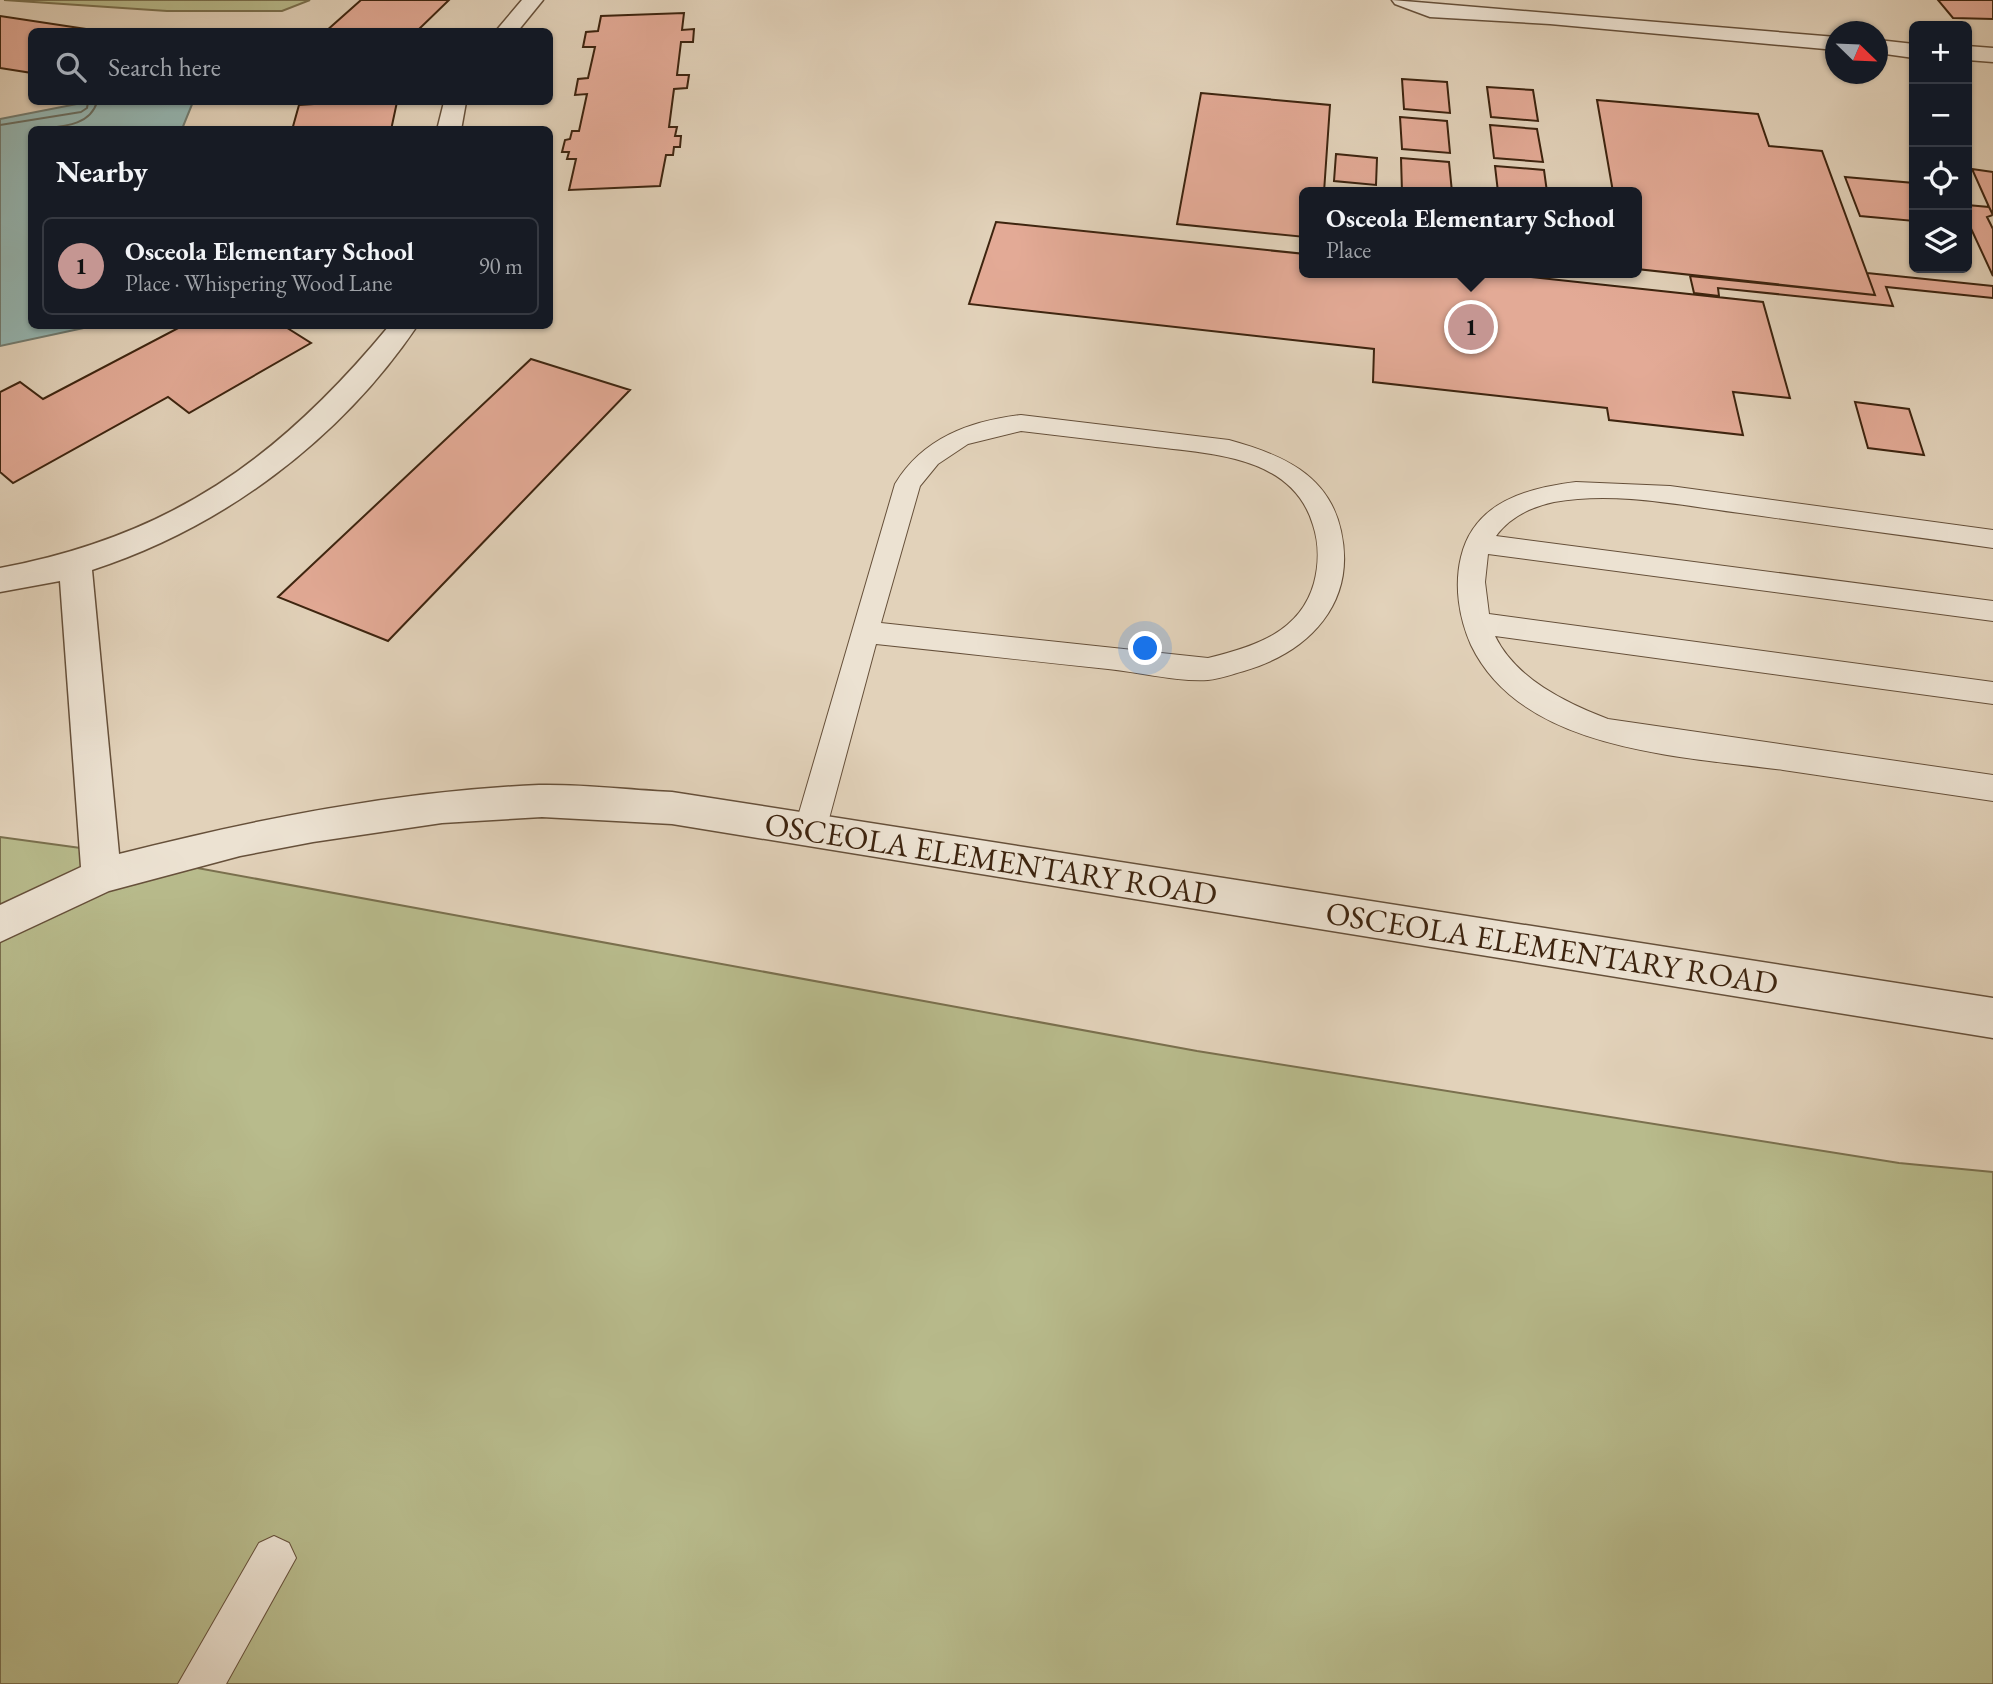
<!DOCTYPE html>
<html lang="en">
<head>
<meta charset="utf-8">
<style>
	:root { --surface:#171b24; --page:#20242c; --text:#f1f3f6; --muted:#9ea1a6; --line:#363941; --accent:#c59692 }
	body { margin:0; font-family:"EB Garamond",serif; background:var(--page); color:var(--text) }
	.controls { position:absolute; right:21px; top:21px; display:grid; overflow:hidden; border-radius:10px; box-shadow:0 2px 5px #0004 }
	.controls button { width:63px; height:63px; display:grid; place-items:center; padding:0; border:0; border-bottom:2px solid var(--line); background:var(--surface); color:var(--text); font:35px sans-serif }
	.compass { position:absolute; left:1825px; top:21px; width:63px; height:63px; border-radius:50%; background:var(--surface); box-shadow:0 2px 5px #0004; rotate:113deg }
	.you { position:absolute; left:1146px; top:649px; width:24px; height:24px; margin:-18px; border:5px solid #fff; border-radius:50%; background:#1a73e8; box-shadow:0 0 0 10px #1a73e833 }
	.badge { display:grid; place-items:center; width:46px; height:46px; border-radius:50%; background:var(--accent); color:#111; font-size:23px; font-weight:700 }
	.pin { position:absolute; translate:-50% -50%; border:4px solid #fff; box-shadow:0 2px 7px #0006 }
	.popup { position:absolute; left:1299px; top:187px; width:343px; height:91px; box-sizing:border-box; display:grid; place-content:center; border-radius:10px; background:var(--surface); filter:drop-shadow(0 2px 5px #0005); font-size:23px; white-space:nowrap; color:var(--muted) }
	.popup b { font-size:26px; color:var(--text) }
	.popup::after { content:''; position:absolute; left:50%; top:100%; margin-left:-14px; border:14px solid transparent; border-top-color:var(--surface) }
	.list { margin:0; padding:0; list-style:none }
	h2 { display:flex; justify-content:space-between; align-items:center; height:91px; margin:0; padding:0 28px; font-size:30px }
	h2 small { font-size:23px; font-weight:400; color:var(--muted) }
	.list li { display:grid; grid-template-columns:46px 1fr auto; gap:21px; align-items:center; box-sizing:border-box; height:98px; margin:0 14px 14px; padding:0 14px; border:2px solid var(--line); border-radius:10px }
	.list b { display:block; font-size:26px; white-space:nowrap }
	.list p { margin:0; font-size:23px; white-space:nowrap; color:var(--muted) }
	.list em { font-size:23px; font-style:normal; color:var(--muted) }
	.icon { flex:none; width:38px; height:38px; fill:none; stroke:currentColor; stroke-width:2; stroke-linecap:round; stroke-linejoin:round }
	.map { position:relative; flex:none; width:1993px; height:1684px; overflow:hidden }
	.search { position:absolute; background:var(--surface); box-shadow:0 2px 5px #0004; left:28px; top:28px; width:525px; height:77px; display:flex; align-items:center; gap:18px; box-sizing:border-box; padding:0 24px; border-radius:10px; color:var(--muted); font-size:26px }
	.panel { position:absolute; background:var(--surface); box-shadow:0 2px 5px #0004; left:28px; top:126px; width:525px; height:203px; border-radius:10px }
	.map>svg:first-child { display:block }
</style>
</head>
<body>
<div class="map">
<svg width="1993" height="1684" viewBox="0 0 1993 1684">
	<rect width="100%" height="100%" fill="#e2d2ba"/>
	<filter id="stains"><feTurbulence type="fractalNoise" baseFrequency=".00286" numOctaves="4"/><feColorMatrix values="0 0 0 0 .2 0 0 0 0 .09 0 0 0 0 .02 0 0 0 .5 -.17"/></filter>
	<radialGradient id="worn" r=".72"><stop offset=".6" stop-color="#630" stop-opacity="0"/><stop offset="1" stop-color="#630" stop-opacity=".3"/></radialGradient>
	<!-- green -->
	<path fill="#b8bb8c" stroke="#7a704e" stroke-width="2" d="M4 0H310L282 11H167Z
		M0 837 110 852 1197 1051 1899 1163 1993 1172V1684H0Z"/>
	<!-- water -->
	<path fill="#95b7b3" stroke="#727c71" stroke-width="2" d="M87 102H193L182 129 32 130V326H93L0 346V119Z"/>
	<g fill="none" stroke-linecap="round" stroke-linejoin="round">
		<!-- shore -->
		<path stroke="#696e61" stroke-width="2" d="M0 125 81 112 87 108 88 102
			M32 130C55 126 89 129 97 102"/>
	</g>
	<!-- building -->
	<path fill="#e3aa96" stroke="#3d240f" stroke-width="2" d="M361 0H449L416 32H325Z
		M1938 0H1993V19L1953 18Z
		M684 13 682 30 694 29 693 42H681L677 75H689L687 88 674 89 669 127H677L675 136H681L680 147H674L673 155H666L660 186 569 190 576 159H567L569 152H562L565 140 570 139 572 131H579L587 94 575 95 578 79 588 78 595 47H583L586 32 598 31 601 16Z
		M0 16 106 32H32V73L0 68Z
		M1402 79 1447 82 1450 113 1404 109Z
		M1487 87 1533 90 1538 121 1491 117Z
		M1201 93 1330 105 1324 192H1305V237L1177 224Z
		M1597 100 1758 114 1769 146 1822 151 1875 295 1637 269V192H1613Z
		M344 102H397L391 130H292L299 105Z
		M1400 117 1447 121 1450 153 1402 149Z
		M1490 125 1537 129 1543 162 1494 158Z
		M1336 154 1377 158 1376 185 1334 181Z
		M1401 158 1449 162 1452 192H1402Z
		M1495 166 1544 170 1547 192H1498Z
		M1972 169 1993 172V215L1989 207Z
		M1845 177 1914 183V221L1860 216Z
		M1967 205 1989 207 1993 215 1987 217 1993 229V276L1967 220Z
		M996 222 1305 254V273H1493L1763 302 1790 398 1733 392 1743 435 1609 420 1607 408 1373 382 1374 349 969 304Z
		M1867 273 1993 286V298L1886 287 1893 306 1718 288 1719 296 1694 293 1690 276 1875 295Z
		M182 326H284L311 343 189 413 168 397 13 483 0 472V392L20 382 43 399Z
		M531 359 630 390 388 641 278 597Z
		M1855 402 1909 409 1924 455 1868 448Z"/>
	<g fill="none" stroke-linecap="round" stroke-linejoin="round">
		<!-- lane casing -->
		<g stroke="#66503a" stroke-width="2">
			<path id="lane" d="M1021 415 1229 440C1280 454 1329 474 1341 531 1357 603 1309 652 1244 671 1233 674 1220 679 1208 680 1178 682 1138 672 1108 669 1030 661 953 652 876 644L826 830 821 839 810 843 799 839 794 830 895 484C923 438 970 421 1021 415ZM1021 431C1063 436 1105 441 1148 446 1208 454 1292 454 1313 525 1319 543 1319 564 1314 583 1300 633 1253 647 1208 658L881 623 920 486 938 464 968 444Z
				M1576 482 1670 486 1993 530V548C1909 536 1824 525 1740 513 1679 505 1615 491 1554 502 1531 507 1510 517 1496 536L1993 601V621L1488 554 1485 582 1489 614 1993 682V704L1495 636C1516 679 1566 703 1608 719L1993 775V801C1923 791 1853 780 1783 770 1682 756 1522 752 1471 645 1459 618 1454 586 1461 557 1474 502 1527 488 1576 482Z
				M274 1536 289 1543 296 1558 226 1684H178L259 1543Z"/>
		</g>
		<!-- street casing -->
		<g stroke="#66503a" stroke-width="3">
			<path id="street" d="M522 0H543L517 32H495Z
				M1392 0 1836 37V50L1550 24 1430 17 1395 4Z
				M1878 40 1914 44V58L1878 53Z
				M1967 46 1993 48V62L1967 60Z
				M444 102H466L461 130H437Z
				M389 326H417C340 440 222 528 92 570L119 854C257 819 396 791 539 785 583 784 628 790 672 792L1993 998V1038L672 824 542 817 442 823 313 842 240 856 109 891 0 942V905L81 867 60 581 0 592V568C171 536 279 459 389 326Z"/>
		</g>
		<!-- lane -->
		<use href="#lane" fill="#ece2d2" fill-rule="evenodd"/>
		<!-- street -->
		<use href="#street" fill="#ece2d2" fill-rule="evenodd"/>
	</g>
	<g text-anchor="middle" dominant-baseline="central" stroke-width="6" stroke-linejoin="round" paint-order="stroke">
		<!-- street labels -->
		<g font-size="32" fill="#3d240f" stroke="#ece2d2">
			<text transform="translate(991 859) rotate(9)">OSCEOLA ELEMENTARY ROAD</text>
			<text transform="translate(1552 948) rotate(9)">OSCEOLA ELEMENTARY ROAD</text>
		</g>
	</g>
	<rect width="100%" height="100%" filter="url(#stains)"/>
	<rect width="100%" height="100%" fill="url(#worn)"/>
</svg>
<div class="controls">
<button>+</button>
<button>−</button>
<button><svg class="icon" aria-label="locate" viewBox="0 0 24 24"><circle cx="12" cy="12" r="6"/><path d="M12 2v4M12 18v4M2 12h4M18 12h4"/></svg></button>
<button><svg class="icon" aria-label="layers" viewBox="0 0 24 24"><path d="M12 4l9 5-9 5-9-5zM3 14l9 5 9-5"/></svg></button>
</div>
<svg class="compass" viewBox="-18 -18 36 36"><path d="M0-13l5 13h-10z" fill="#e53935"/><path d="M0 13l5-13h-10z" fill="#9ea1a6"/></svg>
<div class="you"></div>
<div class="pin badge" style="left:1471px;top:327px">1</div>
<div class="popup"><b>Osceola Elementary School</b>Place</div>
<div class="search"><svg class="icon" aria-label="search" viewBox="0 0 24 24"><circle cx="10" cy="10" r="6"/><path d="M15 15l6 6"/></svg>Search here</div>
<section class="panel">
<h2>Nearby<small></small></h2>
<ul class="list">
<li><span class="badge">1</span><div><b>Osceola Elementary School</b><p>Place · Whispering Wood Lane</p></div><em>90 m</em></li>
</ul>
</section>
</div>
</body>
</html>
